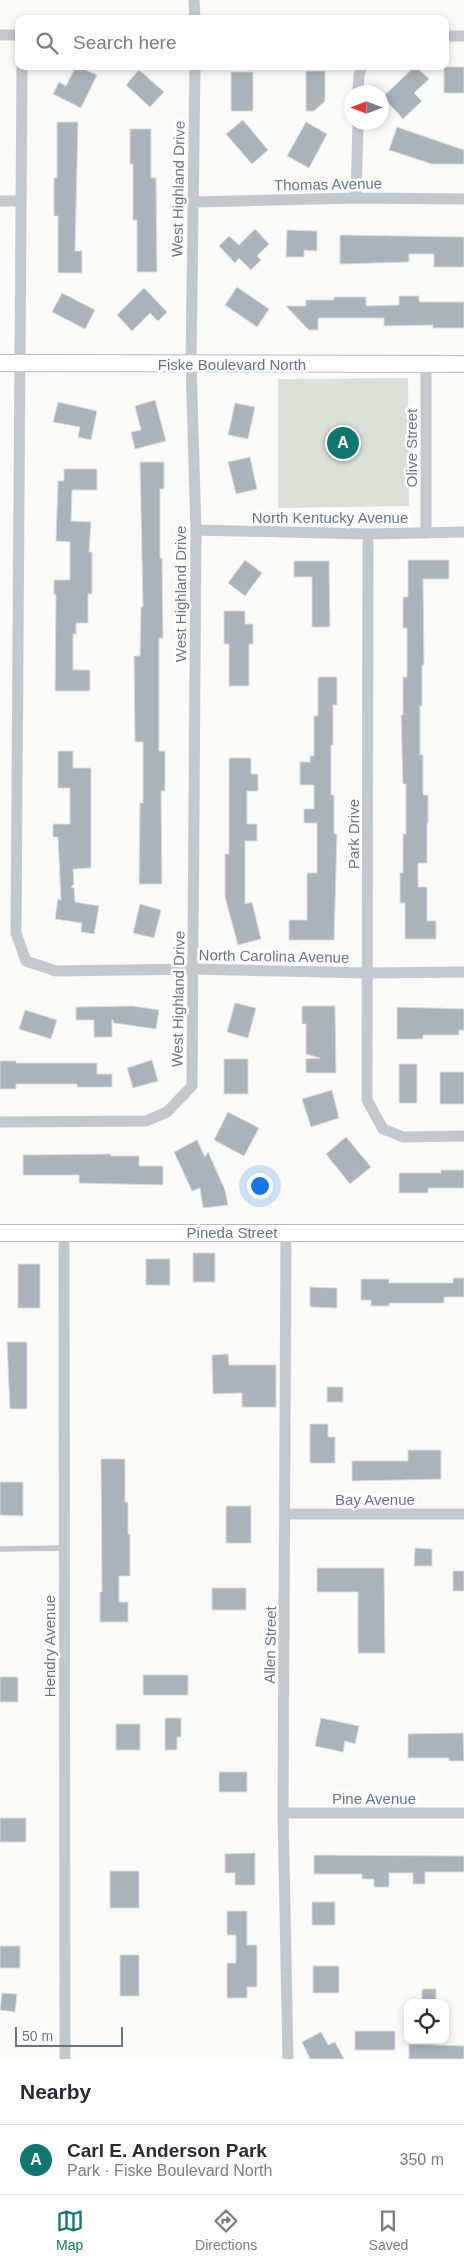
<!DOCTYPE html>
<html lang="en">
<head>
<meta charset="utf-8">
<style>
	:root { --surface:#fff; --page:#f2f2f3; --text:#2b2b33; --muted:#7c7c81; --line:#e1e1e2; --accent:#0f766e }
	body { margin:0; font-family:Arial,sans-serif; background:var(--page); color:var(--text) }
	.controls { position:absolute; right:15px; bottom:15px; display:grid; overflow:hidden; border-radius:10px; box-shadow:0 2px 8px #0003 }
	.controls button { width:45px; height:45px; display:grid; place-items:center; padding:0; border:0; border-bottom:1px solid var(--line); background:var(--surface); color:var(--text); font:25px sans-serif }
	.compass { position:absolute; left:344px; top:85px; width:45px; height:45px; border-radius:50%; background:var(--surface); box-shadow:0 2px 8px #0003; rotate:270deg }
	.scale { position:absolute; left:15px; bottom:12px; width:108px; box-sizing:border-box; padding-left:5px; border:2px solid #657683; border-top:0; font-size:14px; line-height:18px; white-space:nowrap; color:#657683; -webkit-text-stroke:4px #fff; paint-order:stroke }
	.you { position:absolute; left:259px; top:1185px; width:18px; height:18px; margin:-12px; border:4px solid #fff; border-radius:50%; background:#1a73e8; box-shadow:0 0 0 8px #1a73e833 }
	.badge { display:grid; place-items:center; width:32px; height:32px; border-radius:50%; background:var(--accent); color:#fff; font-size:16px; font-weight:700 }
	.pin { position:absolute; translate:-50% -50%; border:2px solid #fff; box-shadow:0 1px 5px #0006 }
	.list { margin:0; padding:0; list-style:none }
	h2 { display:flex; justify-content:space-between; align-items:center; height:65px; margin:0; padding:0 20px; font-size:21px }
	h2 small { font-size:16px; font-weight:400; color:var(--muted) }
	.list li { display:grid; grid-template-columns:32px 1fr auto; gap:15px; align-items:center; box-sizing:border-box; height:70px; padding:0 20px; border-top:1px solid var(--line) }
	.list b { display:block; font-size:19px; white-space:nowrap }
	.list p { margin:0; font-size:16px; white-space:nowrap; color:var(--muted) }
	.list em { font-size:16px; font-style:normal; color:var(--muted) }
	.icon { flex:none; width:28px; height:28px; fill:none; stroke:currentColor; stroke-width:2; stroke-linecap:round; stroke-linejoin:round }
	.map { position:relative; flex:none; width:464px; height:2059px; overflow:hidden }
	.search { position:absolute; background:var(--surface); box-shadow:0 2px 8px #0003; left:15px; right:15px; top:15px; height:55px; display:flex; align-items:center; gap:12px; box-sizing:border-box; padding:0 18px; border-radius:10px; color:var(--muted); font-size:19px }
	.sheet { height:135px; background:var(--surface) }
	nav { display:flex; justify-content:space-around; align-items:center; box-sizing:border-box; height:70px; border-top:1px solid var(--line); background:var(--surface); font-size:14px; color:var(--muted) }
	nav a { display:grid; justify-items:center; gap:2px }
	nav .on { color:var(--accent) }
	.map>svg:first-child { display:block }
</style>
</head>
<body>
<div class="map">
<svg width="464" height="2059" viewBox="0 0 464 2059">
	<rect width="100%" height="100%" fill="#fafaf8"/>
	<!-- green -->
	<path fill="#dadfd7" d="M408 378 409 506 278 508V379Z"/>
	<!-- building -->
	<path fill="#aab3b9" stroke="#dcdcda" d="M76 66 97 75 81 108 53 94 59 82 66 86Z
		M415 66 429 79 414 93 422 101 403 119 383 97Z
		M444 67H464V93H444Z
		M139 70 164 92 150 107 126 85Z
		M306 71H325V101L314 111H306Z
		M231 72H253V111H231Z
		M243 120 268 150 252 164 226 134Z
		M57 122H78L75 251H82V273H58V216H54V178H57Z
		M306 122 327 134 309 168 287 156Z
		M397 127 464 150V164H432L389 150Z
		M130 129H151V178H156L157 272H137V220H133V164H130Z
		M255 229 269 244 257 256 261 260 251 270 239 258 235 263 219 246 229 236 239 245Z
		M287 230 317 231V251L304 250V257H286Z
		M340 235 464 237V267H434V254H409V262L340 264Z
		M237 287 269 309 257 327 225 305Z
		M144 288 167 312 158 321 150 313 132 331 117 315Z
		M62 293 95 310 85 329 52 312Z
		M399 296H419V302H464V328H433V325L384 326V318H318V330H309L286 306H306V300H334V297H366V306L399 305Z
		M155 400 166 441 135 449 131 432 141 430 135 406Z
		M58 402 97 411 91 440 78 437 80 427 53 422Z
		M235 403 255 407 248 439 228 435Z
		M250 457 257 489 236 494 228 462Z
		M140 462H164V489H160V558H162L163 638H159V751H165V791H161L162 884H139L140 803H143V742H135L134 656H140L141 607H143Z
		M64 469H97V490H72L71 521 91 522 89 552H92V594H88V623H76V634H73V670H90V691H55L56 595H54V580H70V542L56 541 58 481H64Z
		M245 560 262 573 245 596 228 583Z
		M408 560H449V579H423L424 665H422V706H420V755H423V795H428V823H427V863H418V887H427V921H436V939H405V903H400V873H403V834H406V784H403L401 715H403V677H407V628H403V597H408Z
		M294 561H329L330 627H312V577H294Z
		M224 611H245V624H253V644H249V686H229V644H224Z
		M318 677H337V705H333V745H331V795H334V834H337L334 940H289V920H307V873H317V823H304V809H314V785H300V762H310V756H314V716H318Z
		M58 751H73V768H91V868L73 869 74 884 71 887 74 888 75 902 99 906 94 934 81 932 82 923 55 919 58 899 61 900 58 837H53V824H70V788H58Z
		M229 758H251V774H258V791H247V824H257V841H245V904L252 902 261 939 238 945 225 897V854H229Z
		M140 904 161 910 154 938 133 933Z
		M235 1003 256 1008 248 1038 227 1032Z
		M132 1006 159 1010 156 1029 114 1023 112 1019V1037H94V1020H76V1007Z
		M302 1006H335L336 1073H306V1059L320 1058 306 1054V1024H302Z
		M397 1007 464 1009V1030H459V1035H423V1039H397Z
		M25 1010 57 1020 51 1039 19 1029Z
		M224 1059H248V1094H224Z
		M152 1060 158 1081 133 1088 127 1068Z
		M0 1061H16V1063H97V1074H112V1087H77V1084H16V1089H0Z
		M399 1064H417V1103H399Z
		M440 1072H464V1104H440Z
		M332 1090 339 1118 311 1127 302 1099Z
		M228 1112 259 1128 244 1156 214 1140Z
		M346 1137 371 1167 350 1184 326 1154Z
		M197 1140 205 1157 208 1152 225 1190 228 1205 203 1208 200 1188 192 1191 174 1152Z
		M111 1154V1156H139V1166H163V1185L79 1183V1175H23V1155Z
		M441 1170H464V1188H428V1193H399V1173H441Z
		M193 1253H215V1282H193Z
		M146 1259H170V1285H146Z
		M18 1264H40V1308H18Z
		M453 1278H464V1297H444V1303H389V1306H371V1300H361V1279H389V1283H453Z
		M310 1287 337 1288V1308L310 1307Z
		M7 1342H27V1409H10Z
		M228 1354 229 1365H276V1407H242V1393L213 1394 212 1355Z
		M327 1387H343V1402H327Z
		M310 1424H328V1437H335V1463H310Z
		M408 1450H441V1479L352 1481V1461H408Z
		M101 1459H125V1502H128V1534H130V1576H119V1602H128V1622H100V1592H102Z
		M0 1482H23V1516L0 1515Z
		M226 1506H251V1543H226Z
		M415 1548 432 1549V1566H414Z
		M317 1568H384L385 1653H358V1592H317Z
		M453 1571H464V1591H453Z
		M212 1588H246V1610H212Z
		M143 1675H188V1695H143Z
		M0 1677H18V1702H0Z
		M165 1718H181V1737H177V1750H165Z
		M321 1718 359 1726 355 1744 345 1741 343 1752 315 1746Z
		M116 1724H140V1750H116Z
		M463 1733 464 1761H449V1758H408V1734Z
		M219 1772H247V1792H219Z
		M0 1818H26V1842H0Z
		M255 1853V1885H235V1873H225V1854Z
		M314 1855 464 1856V1872H425V1884H413V1873H389V1887H374V1879H362V1874H314Z
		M110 1871H139V1908H110Z
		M312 1902H335V1925H312Z
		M227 1911H247V1945H257V1987H247V1998H227V1963H236V1935H227Z
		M0 1946H20V1968H0Z
		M120 1955H139V1996H120Z
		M313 1966H339V1993H313Z
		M422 1989H436V2003H422Z
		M2 1993 17 1994 15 2012 0 2010Z
		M355 2031H395V2050H355Z
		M321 2032 328 2045 335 2042 344 2059H310L302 2042Z
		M409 2044 464 2046V2059H409Z"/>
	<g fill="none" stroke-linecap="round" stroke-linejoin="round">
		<!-- secondary casing -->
		<g stroke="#b3babf" stroke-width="18">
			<path id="secondary" d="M0 363 464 364
				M0 1233H464"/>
		</g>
		<!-- lane -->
		<path stroke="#c3c8cc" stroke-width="5.5" d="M0 1549 64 1548"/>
		<!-- street -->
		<path stroke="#c3c8cc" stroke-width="11" d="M194 0 195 19
			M0 35H19
			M445 36H464
			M22 66 16 933 26 961 56 971 194 969 368 973 464 972
			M358 92 359 75 362 66
			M356 198 358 122
			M0 201H21
			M193 202 356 198 464 199
			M426 364V533
			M196 530 368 534 464 532
			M368 534 367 1100 383 1129 403 1137 464 1136
			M0 1122 146 1121 167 1112 192 1086 196 530 191 364 195 66
			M286 1232 283 1813 288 2059
			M64 1233 65 2059
			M286 1514H464
			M283 1813H464"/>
		<!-- secondary -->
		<use href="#secondary" stroke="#fff" stroke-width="16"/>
	</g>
	<g text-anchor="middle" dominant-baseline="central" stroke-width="5" stroke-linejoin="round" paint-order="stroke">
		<!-- street labels -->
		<g font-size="15" fill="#657683" stroke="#fff">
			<text transform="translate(328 184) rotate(-1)">Thomas Avenue</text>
			<text transform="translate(178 189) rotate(-89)">West Highland Drive</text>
			<text x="232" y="364">Fiske Boulevard North</text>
			<text transform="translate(411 448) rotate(-90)">Olive Street</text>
			<text x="330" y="517">North Kentucky Avenue</text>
			<text transform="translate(180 594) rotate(-90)">West Highland Drive</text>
			<text transform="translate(353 834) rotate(-90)">Park Drive</text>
			<text transform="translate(274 956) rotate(1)">North Carolina Avenue</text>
			<text transform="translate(178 999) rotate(-89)">West Highland Drive</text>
			<text x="232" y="1232">Pineda Street</text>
			<text x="375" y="1499">Bay Avenue</text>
			<text transform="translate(270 1645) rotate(-89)">Allen Street</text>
			<text transform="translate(49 1646) rotate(-90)">Hendry Avenue</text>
			<text x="374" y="1798">Pine Avenue</text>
		</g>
	</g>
</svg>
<div class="controls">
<button><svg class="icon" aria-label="locate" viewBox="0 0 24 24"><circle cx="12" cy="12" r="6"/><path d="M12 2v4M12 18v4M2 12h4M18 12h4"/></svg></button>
</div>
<svg class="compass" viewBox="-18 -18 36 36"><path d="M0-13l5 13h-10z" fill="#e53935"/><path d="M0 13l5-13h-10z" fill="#7c7c81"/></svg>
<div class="scale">50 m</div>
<div class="you"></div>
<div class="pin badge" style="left:343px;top:443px">A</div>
<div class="search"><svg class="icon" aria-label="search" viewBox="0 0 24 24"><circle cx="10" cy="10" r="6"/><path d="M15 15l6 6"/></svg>Search here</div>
</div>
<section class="sheet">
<h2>Nearby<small></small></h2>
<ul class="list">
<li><span class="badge">A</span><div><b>Carl E. Anderson Park</b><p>Park · Fiske Boulevard North</p></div><em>350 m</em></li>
</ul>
</section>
<nav>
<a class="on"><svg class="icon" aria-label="map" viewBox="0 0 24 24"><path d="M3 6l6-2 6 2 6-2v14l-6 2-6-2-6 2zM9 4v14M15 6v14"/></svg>Map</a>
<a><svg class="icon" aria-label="directions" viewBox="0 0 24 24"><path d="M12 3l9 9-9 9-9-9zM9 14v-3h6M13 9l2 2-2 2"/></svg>Directions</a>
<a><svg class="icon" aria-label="saved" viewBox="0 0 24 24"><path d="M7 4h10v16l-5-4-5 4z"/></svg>Saved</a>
</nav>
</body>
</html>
